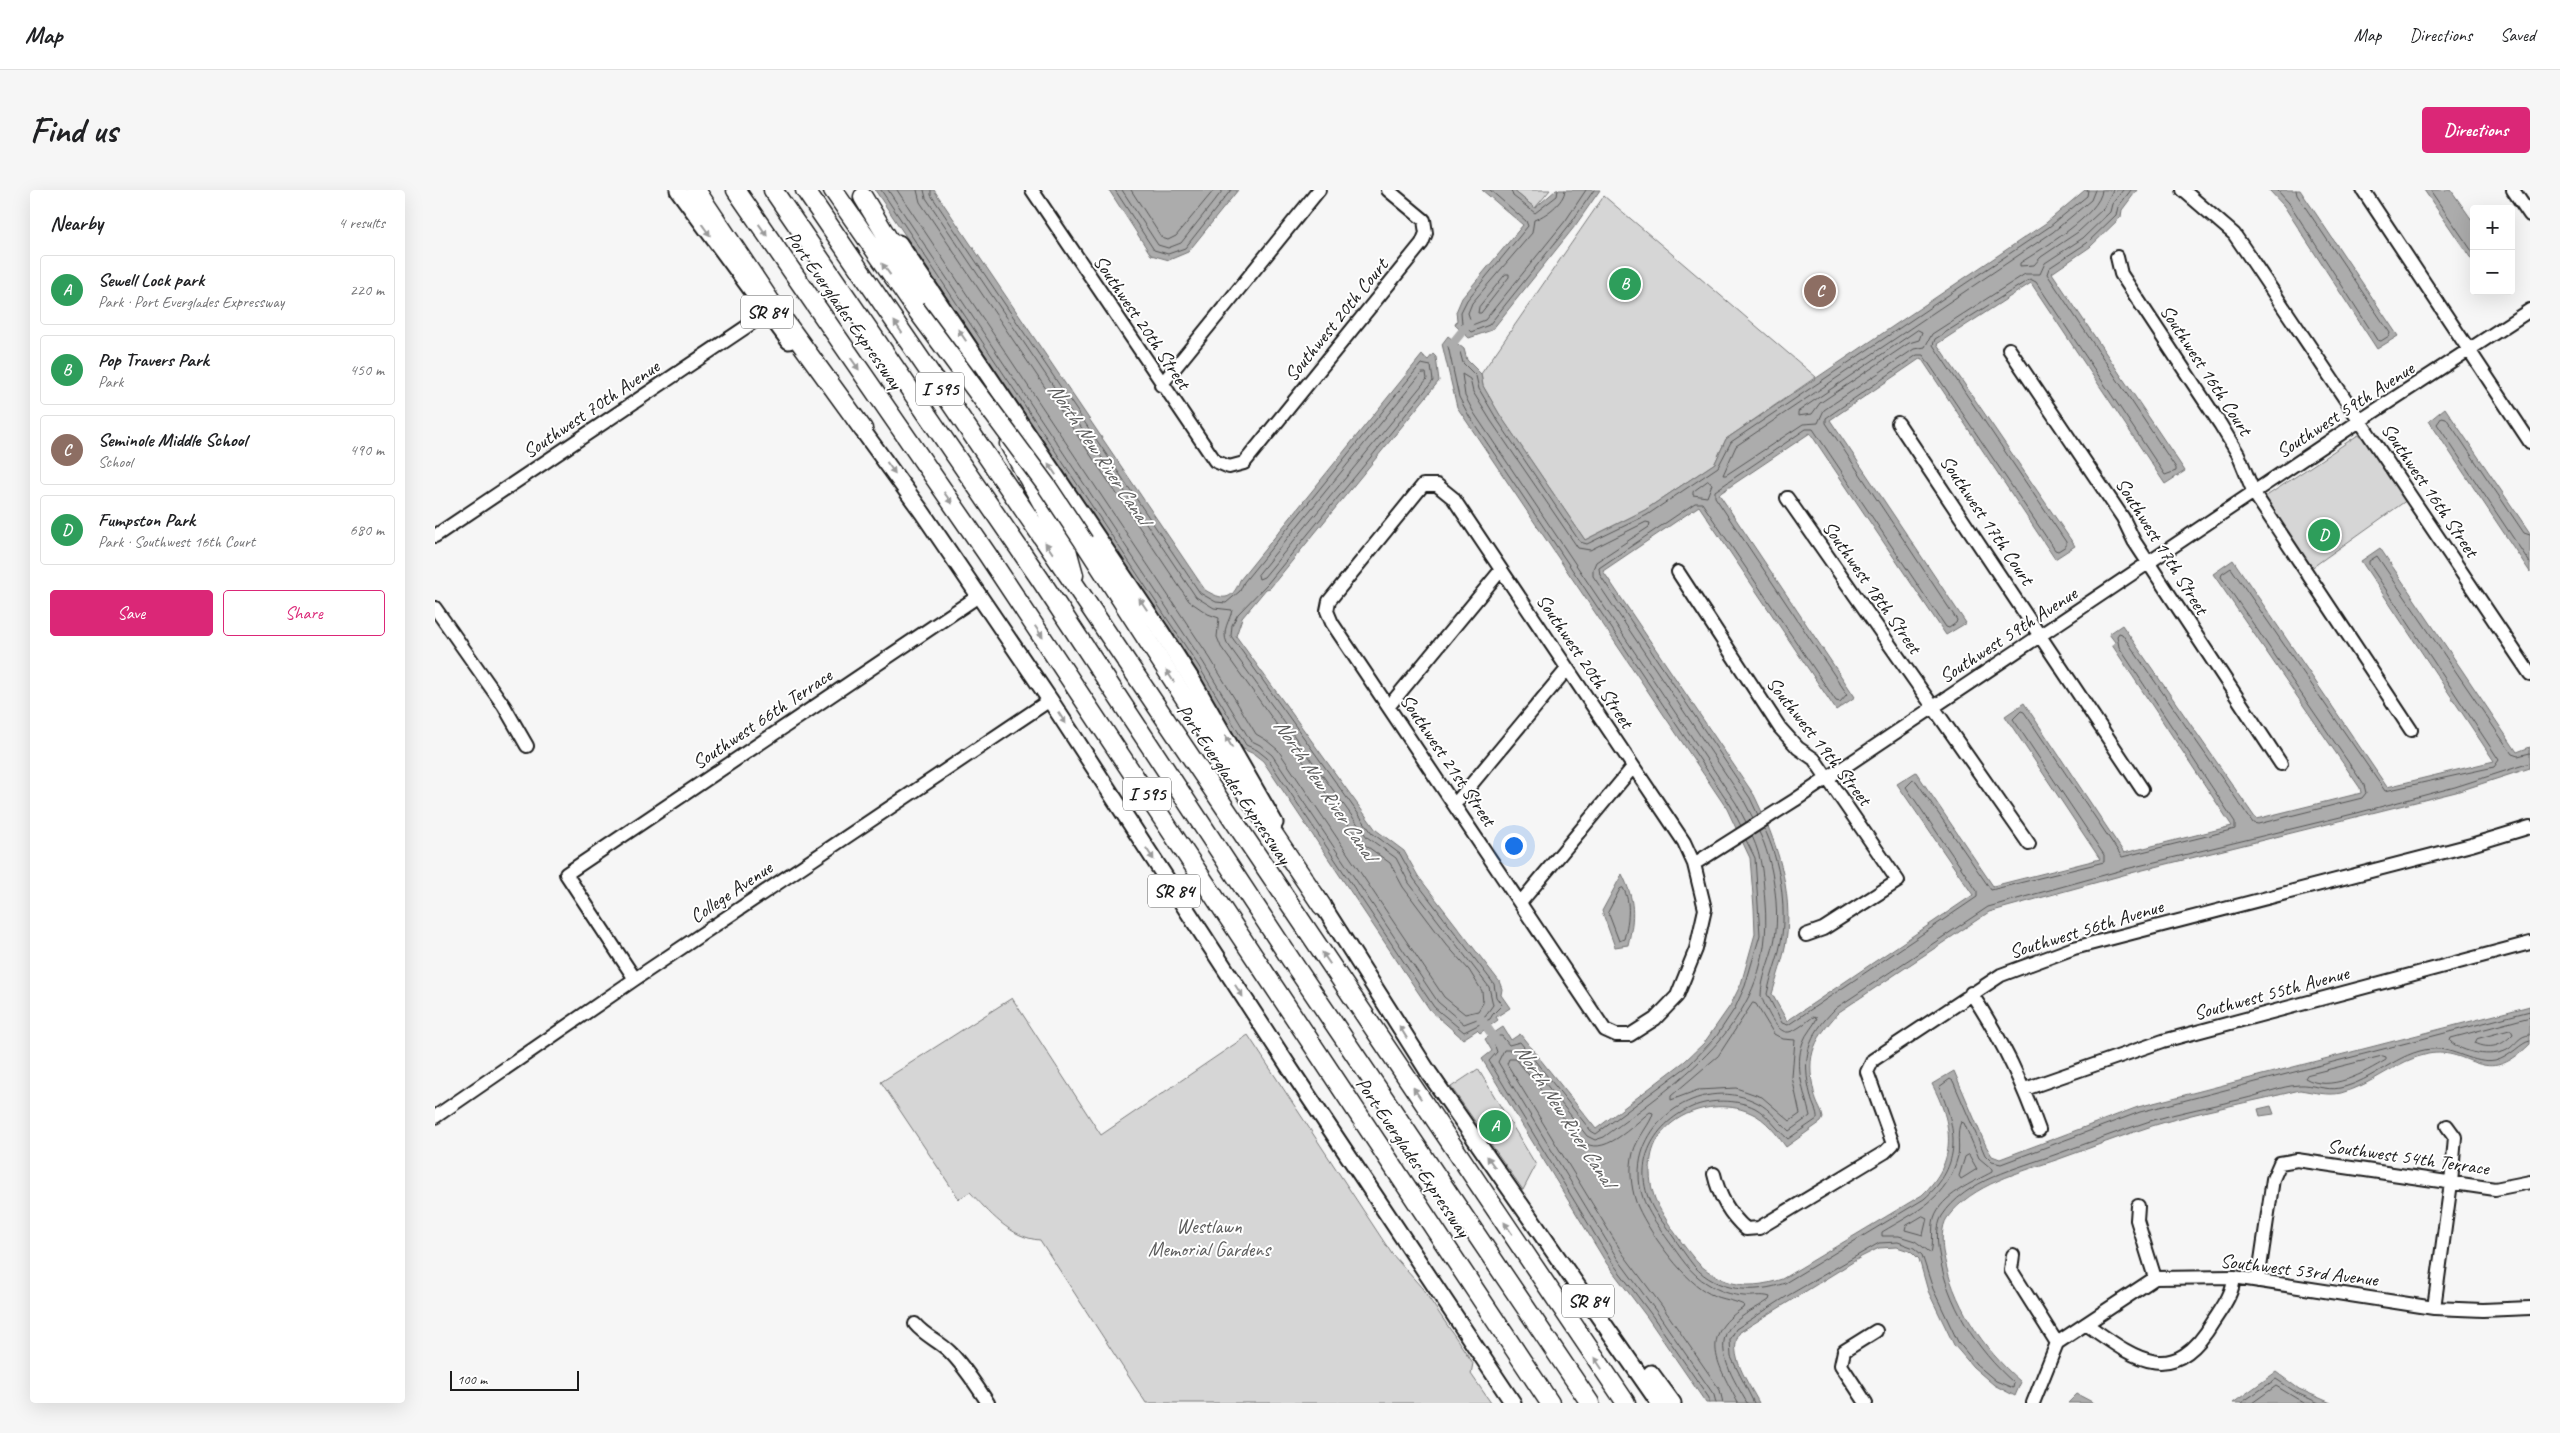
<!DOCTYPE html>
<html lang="en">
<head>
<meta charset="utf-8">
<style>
	:root { --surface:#fff; --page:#f6f6f6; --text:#202124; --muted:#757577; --line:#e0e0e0; --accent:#db2777 }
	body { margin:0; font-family:Caveat,sans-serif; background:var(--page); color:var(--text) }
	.controls { position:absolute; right:15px; top:15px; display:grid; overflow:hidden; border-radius:5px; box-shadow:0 5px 20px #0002 }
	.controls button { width:45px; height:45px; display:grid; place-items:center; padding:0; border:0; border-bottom:1px solid var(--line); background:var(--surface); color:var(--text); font:25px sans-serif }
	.scale { position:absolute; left:15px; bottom:12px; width:129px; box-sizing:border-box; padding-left:5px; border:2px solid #1c1c1c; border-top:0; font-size:14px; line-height:18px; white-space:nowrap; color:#1c1c1c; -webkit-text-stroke:4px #fff; paint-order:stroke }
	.you { position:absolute; left:1078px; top:655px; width:18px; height:18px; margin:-12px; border:4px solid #fff; border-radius:50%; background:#1a73e8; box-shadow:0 0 0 8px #1a73e833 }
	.badge { display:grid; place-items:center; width:32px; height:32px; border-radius:50%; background:var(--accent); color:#fff; font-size:16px; font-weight:700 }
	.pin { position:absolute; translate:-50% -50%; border:2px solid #fff; box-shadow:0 1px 5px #0006 }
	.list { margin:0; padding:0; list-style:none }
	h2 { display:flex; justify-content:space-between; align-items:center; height:65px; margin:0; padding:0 20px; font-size:21px }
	h2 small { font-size:16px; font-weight:400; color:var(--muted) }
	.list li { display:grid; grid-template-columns:32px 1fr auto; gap:15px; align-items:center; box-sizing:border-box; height:70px; margin:0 10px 10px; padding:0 10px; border:1px solid var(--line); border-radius:5px }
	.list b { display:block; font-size:19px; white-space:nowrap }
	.list p { margin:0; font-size:16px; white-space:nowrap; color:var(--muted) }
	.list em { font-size:16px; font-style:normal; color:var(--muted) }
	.actions { display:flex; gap:10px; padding:15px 20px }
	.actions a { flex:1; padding:11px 0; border:1px solid var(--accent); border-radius:5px; text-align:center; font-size:18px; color:var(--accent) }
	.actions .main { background:var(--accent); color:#fff }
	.map { position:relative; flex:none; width:2095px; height:1213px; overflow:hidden; border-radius:5px }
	header { display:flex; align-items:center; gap:30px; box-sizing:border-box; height:70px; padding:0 25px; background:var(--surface); border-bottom:1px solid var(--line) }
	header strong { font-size:24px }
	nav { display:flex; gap:28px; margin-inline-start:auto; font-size:18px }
	.intro { display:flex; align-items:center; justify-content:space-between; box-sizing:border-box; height:120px; padding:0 30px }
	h1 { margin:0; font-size:35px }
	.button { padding:12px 22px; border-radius:5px; background:var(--accent); color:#fff; font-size:18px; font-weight:700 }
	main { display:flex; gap:30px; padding:0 30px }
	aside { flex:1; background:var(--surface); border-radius:5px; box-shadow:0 5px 20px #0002 }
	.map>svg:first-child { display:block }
</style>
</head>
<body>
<header>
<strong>Map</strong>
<nav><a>Map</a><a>Directions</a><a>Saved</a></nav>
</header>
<div class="intro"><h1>Find us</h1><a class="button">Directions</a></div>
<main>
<aside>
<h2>Nearby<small>4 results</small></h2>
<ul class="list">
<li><span class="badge" style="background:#2e9e5b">A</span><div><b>Sewell Lock park</b><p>Park · Port Everglades Expressway</p></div><em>220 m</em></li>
<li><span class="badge" style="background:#2e9e5b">B</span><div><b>Pop Travers Park</b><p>Park</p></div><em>450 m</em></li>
<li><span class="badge" style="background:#8d6e63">C</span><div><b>Seminole Middle School</b><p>School</p></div><em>490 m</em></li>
<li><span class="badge" style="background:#2e9e5b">D</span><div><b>Fumpston Park</b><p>Park · Southwest 16th Court</p></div><em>680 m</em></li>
</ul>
<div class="actions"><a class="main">Save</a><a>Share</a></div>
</aside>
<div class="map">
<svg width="2095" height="1213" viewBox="0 0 2095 1213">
	<rect width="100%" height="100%" fill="#f6f6f6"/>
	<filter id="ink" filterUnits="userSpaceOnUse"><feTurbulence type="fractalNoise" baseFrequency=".02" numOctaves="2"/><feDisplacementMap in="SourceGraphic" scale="10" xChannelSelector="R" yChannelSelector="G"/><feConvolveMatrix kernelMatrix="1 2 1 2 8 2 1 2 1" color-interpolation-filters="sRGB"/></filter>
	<g filter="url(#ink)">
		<!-- green -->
		<path fill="#d6d6d6" stroke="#797979" d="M1078 0H1115L1100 18Z
			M1169 6 1381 187 1291 249 1280 273 1210 320 1150 350 1064 224 1048 196 1046 184Z
			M1923 245 1933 250 1972 310 1875 379 1830 307Z
			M577 808 666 945 813 845 957 1064 987 1098 1038 1173 1036 1184 1056 1213H711L605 1050C575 1048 554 1022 535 1002L524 1009 446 892Z
			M1043 879 1101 975 1088 1000 1016 897Z"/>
		<!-- water -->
		<path fill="#acacac" stroke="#727272" d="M440 0H499L770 400C787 410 797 412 805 390L987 165 993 170 998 164 1001 167 1004 191 835 398 831 399 807 428 801 446 941 640 969 661 983 686 1064 791 1067 799 1066 805 1075 818 1061 827 1063 830 1045 843 1042 840 1028 849 995 820 828 571 819 564 808 559 759 478Z
			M674 0H803L753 62 734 70 716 65Z
			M1047 0H1078L1100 18 1121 0H1165L1140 36 1057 140 1034 148 1020 135 1022 130 1021 122 1027 108 1088 35Z
			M1650 0H1702L1687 20 1686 27 1655 57 1617 83 1750 281 1730 294 1596 93 1502 154 1640 356 1620 369 1486 168 1395 230 1531 433 1511 445 1375 243 1284 304 1420 507 1401 520 1264 316 1168 381 1319 605C1341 650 1359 701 1351 752 1348 770 1342 787 1337 804L1352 831 1538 705 1462 594 1481 582 1558 696 1665 669 1570 526 1589 513 1689 663 1797 636 1677 455 1680 452 1674 444 1687 435 1821 629 1926 603 1925 598 1778 384 1798 370 1952 597 2059 571 1926 371 1945 358 2082 562 2095 557V578L2021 602 1692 684 1554 722 1404 822C1376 853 1370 868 1381 910 1383 916 1387 921 1388 928L1386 932 1351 957C1342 945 1331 929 1316 923 1280 906 1223 924 1216 968 1214 981 1215 994 1219 1006 1224 1022 1251 1060 1263 1073 1270 1080 1281 1087 1291 1091 1310 1098 1329 1095 1347 1089L1487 1005C1523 971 1518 934 1497 894L1519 881 1551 956 1557 966 1565 969 1703 917 2095 816V854C2048 901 2037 856 1993 864 1962 870 1938 895 1906 903 1893 906 1878 902 1865 900 1816 912 1765 921 1717 936 1686 946 1655 958 1624 969 1586 982 1537 994 1512 1028 1506 1037 1507 1052 1508 1061 1517 1113 1547 1158 1586 1192L1580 1206 1559 1195 1538 1177 1519 1155 1493 1101 1484 1069 1477 1062 1462 1057 1444 1058 1426 1067 1305 1142C1291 1164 1314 1193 1324 1213H1271L1212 1127 1172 1074 1047 869 1057 861 1050 849 1068 837 1076 850 1085 844 1161 939 1250 871 1269 853 1295 816 1306 794 1320 744 1319 718 1315 668 1292 619 1022 217 1007 154 1013 146 1029 159 1032 170 1046 184 1048 196 1065 225 1150 350 1210 320 1280 273 1291 249 1611 33Z
			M1834 0H1865L1963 146 1942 159 1849 16Z
			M1989 0H2016L2039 33V73Z
			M2010 218 2095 343V382L1994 231Z
			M1187 684C1200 710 1200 726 1193 755L1180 757 1167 721Z
			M1836 916 1839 924 1825 926 1823 919Z
			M1841 1182 1864 1199 1896 1213H1798Z
			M1642 1204 1659 1213H1633Z"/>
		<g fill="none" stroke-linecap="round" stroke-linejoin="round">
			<!-- shore -->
			<path stroke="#565656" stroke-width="1" d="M446 0 763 475 811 555 822 560 832 568 999 817 1029 842 1055 829 1058 824 1067 815 1061 807 1059 794 979 689 965 664 937 643 796 446 797 435 803 424 833 393 998 191 996 176 986 174 809 392 805 401 791 413 781 412 765 403 496 5V0
				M453 0 768 472 815 550 825 555 837 565 1003 812 1029 834 1050 826 1058 815 1054 797 974 693 961 668 932 647 792 453C786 440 795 431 797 420L779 418 761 407 491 8 489 0
				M462 0 775 468 821 544 831 550 843 560 1009 807 1030 824 1043 821 1048 813 1047 801 1034 780 1010 753 968 697 955 673 926 652 786 457 782 447 784 428 773 424 754 411 485 12 482 0
				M680 0 719 60 733 64 750 58 796 0
				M687 0 723 55 733 58 746 53 788 0
				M696 0 727 48 733 50 741 46 779 0
				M1055 0 1091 31 1093 36 1032 110 1026 122 1027 134 1036 142 1054 135 1136 33 1159 0
				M1076 0 1078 6 1100 23 1122 6 1123 0
				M1130 0C1129 13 1110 26 1099 30L1097 43 1037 113 1033 123 1037 135 1050 130 1131 30 1151 0
				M1660 0 1656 10 1618 42 1301 256 1288 285H1291L1368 234 1383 233 1389 220 1479 159 1490 157 1497 144 1590 84H1605L1610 73 1648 48 1675 22 1677 14 1688 0
				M1667 0C1666 24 1605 60 1585 73V76L1599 75 1606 67 1643 42 1668 19 1678 0
				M1842 0 1854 13 1942 150 1946 151 1954 146 1955 143 1862 5 1861 0
				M1995 0 2039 64
				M1071 84H1074V87L1046 123H1043L1044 117Z
				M1483 140 1487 142 1484 150 1474 153 1385 213 1377 224 1363 226V222Z
				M987 183H991L992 189 829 387 824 389 823 385Z
				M1273 291 1277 294 1272 307 1258 305V302Z
				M2095 345 2089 343 2011 228 2007 227 2002 234 2095 373
				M2095 573 2020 597 1922 623 1691 679 1553 717 1401 818C1372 847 1366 867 1376 907 1377 914 1383 922 1382 929L1353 949C1342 940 1333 925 1320 918 1302 909 1275 909 1257 917 1216 935 1195 978 1219 1020 1224 1028 1231 1036 1237 1045 1244 1055 1251 1066 1259 1076 1282 1102 1319 1104 1350 1093L1489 1009C1528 975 1522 939 1504 897L1515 889 1518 891 1550 965 1557 972 1566 974 1705 922 2095 821
				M1323 625 1315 608 1165 385 1164 378 1260 313H1267L1401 511 1405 512 1412 504 1280 307V301L1371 239H1378L1511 437 1514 438 1521 433 1522 430 1391 233V228L1482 165H1488L1620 360 1623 361 1631 356V352L1498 155 1500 149 1595 89 1601 92 1730 285 1741 281V278L1612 84 1614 78 1652 53 1681 25 1683 17 1696 0
				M1311 632 1301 613 1039 223 1030 206 1027 184 1035 189 1038 202 1056 231 1143 358 1155 360 1211 332 1215 333 1214 337 1161 372 1158 379V386L1309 611 1318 628
				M1306 636 1296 616 1034 226 1024 207 1013 156 1017 155 1025 162 1028 173 1041 186 1044 199 1061 228 1145 352 1152 354 1212 325 1283 277 1296 252 1614 37 1652 6 1653 0
				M1329 638C1345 670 1352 717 1346 752 1343 770 1335 787 1332 804L1347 833 1353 835 1542 707V701L1471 597 1478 590 1481 591 1556 700 1669 672V665L1578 529 1586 521 1589 522 1687 667 1800 639V632L1684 457 1682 446 1684 443 1687 444 1818 633 1823 634 1927 608 1931 603 1929 595 1786 387 1787 384 1796 378 1950 601 2059 577 2064 570 1934 374V371L1942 366 2077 564 2083 566 2095 563
				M1188 698C1197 712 1193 734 1189 749L1184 751 1173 722 1185 699Z
				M1318 813 1321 814 1339 844 1348 849 1360 850 1357 887 1365 924 1355 931 1327 907 1301 898 1263 900 1236 910V906L1283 866Z
				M2095 827 2016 848 2015 851C2027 863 2057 868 2072 860 2081 855 2084 845 2095 845
				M2076 840 2078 844C2067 856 2055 860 2040 853L2042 849Z
				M1948 866 1951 867V870C1929 883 1895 903 1870 888L1872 885Z
				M1526 932 1529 933 1544 968 1557 979V982C1539 992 1506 1005 1499 1028 1496 1039 1499 1053 1496 1063L1480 1051 1464 1046H1447V1042C1482 1021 1512 1009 1523 966 1525 956 1521 941 1526 932Z
				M1534 965 1542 979 1526 989 1524 986 1530 967Z
				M1488 1026 1492 1028 1488 1045 1470 1040 1471 1036Z
				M1274 1213V1208L1216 1124 1176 1071 1054 871 1062 862 1058 850 1064 846H1067L1074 855 1085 852 1156 941 1161 944 1254 875 1281 847 1300 818 1310 796 1325 745 1320 668 1311 650
				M1281 1213 1279 1205 1221 1121 1182 1068 1063 872 1069 860H1084L1152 946 1160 950 1169 947C1251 886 1340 830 1330 713 1328 687 1328 670 1317 646
				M1288 1213 1285 1200 1227 1116 1188 1064 1072 874 1074 869H1081L1146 950C1167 970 1198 935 1215 922L1218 923C1217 932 1201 949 1198 963 1194 978 1196 997 1201 1012 1210 1037 1247 1088 1270 1101 1282 1109 1296 1109 1309 1115L1308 1118C1263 1147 1283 1174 1303 1213
				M1312 1213C1300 1191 1275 1156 1298 1134 1308 1124 1322 1118 1334 1110L1335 1107C1327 1104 1317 1107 1309 1106 1296 1105 1284 1101 1273 1094 1255 1084 1245 1066 1233 1050 1219 1030 1204 1011 1204 985 1203 927 1270 885 1323 913 1335 919 1344 932 1354 941L1375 926C1369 901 1359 877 1368 852 1371 843 1379 836 1382 828L1378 827C1372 831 1363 840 1354 842 1341 844 1330 816 1326 806 1326 789 1335 770 1339 753 1346 723 1338 669 1324 642
				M1319 1213 1296 1167 1295 1150 1301 1139 1354 1105 1444 1053 1463 1052 1479 1058 1487 1065 1498 1099 1523 1152 1541 1174 1561 1191 1578 1198 1579 1193C1541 1159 1512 1114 1504 1063 1502 1052 1501 1036 1507 1026 1530 990 1583 978 1622 964 1653 953 1684 941 1715 931 1745 922 1777 916 1808 909 1826 905 1846 896 1864 895 1878 894 1891 901 1905 898 1938 891 1963 862 1996 859 2018 857 2039 875 2060 871 2076 867 2086 852 2095 851
				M1806 1213 1841 1189 1862 1203 1884 1213
				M1817 1213 1841 1196 1869 1213"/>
			<!-- canal -->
			<path stroke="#acacac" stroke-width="9" d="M1021 161 1017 154 1034 133
				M1046 829 1063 853"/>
			<!-- minor casing -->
			<g stroke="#1c1c1c" stroke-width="16">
				<path id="minor" d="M597 0 780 271 794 277 809 273 987 53 991 43 989 30 953 0
					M1748 0 1799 44 1810 60 2095 484
					M1928 0 2095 252
					M2078 0 2095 25
					M1682 67 1686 84 1785 234 1803 264 1819 303 1976 540
					M1574 159 1688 328 1699 351 1846 574
					M726 195 884 0
					M1463 233 1707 599
					M988 295H1002L1018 308 1249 652 1259 674 1270 719 1261 759 1242 806 1220 829 1195 845H1181L1170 840 897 433 892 421 894 411Z
					M1352 308 1594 654
					M0 346 332 123
					M1243 382 1345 538 1363 558 1379 569 1463 691 1388 739 1371 745
					M0 418 69 516 92 556
					M954 516 1066 380
					M1020 614 1132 479
					M1259 674 1360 610 1926 230 2095 120
					M1086 712 1198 577
					M200 789 131 684 545 405
					M1536 803C1565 846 1587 891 1604 940
					M1590 899 1728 851 2095 753
					M0 927 200 789 615 510
					M1279 984C1284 1006 1294 1024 1311 1039L1324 1038 1450 962 1458 954 1432 882 1438 870 1566 785 1639 758 2036 655 2095 637
					M1703 1016 1702 1030 1720 1088
					M1578 1065 1576 1080 1622 1153
					M1823 1091 1838 989 1845 973 1862 970 2060 999 2095 992
					M1999 1118 2016 993 2020 947 2012 936
					M480 1134C490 1146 504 1151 515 1162 530 1177 541 1195 553 1213
					M1651 1134C1699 1168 1738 1200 1778 1132 1787 1118 1798 1104 1799 1087
					M1431 1213 1406 1175 1409 1161 1441 1141
					M1598 1213 1622 1153 1720 1088 1799 1087 1999 1118 2048 1120 2095 1118"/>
			</g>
			<!-- major casing -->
			<g stroke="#1c1c1c" stroke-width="19">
				<path id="major" d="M243 0 354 151
					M464 53 725 440 759 493 840 633
					M420 230 487 322 615 510 856 880 1078 1213
					M881 705 994 883 1224 1213
					M1216 1183 1238 1213"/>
			</g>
			<!-- highway casing -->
			<g stroke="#1c1c1c" stroke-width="21">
				<path id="highway" d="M261 0 338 115 428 239
					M301 0 552 364 1115 1213
					M338 0 605 389 860 776 1155 1213
					M370 0 642 398 1191 1213
					M398 0 480 118
					M428 7 531 177
					M574 254 631 356 639 385
					M649 352 809 600 887 716"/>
			</g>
			<!-- minor -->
			<use href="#minor" stroke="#fff" stroke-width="12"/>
			<!-- major -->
			<use href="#major" stroke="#fff" stroke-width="15"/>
			<!-- highway -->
			<use href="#highway" stroke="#fff" stroke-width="18"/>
			<!-- highway-bridge casing -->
			<g stroke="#1c1c1c" stroke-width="21" stroke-linecap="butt">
				<path id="highway-bridge" d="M480 118 611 295 649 352"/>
			</g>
			<!-- highway-bridge -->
			<use href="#highway-bridge" stroke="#fff" stroke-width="18"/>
		</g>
		<!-- one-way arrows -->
		<defs><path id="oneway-solid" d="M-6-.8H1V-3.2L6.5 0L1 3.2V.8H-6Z" transform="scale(1.25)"/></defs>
		<g fill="#999">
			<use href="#oneway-solid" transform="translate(271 40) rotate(54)"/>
			<use href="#oneway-solid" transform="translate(328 40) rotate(55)"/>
			<use href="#oneway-solid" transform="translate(451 79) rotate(-126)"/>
			<use href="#oneway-solid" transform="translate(463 137) rotate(-124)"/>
			<use href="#oneway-solid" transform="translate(527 145) rotate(-124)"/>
			<use href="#oneway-solid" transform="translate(420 174) rotate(55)"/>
			<use href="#oneway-solid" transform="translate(456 278) rotate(54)"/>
			<use href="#oneway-solid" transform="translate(617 279) rotate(-124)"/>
			<use href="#oneway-solid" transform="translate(513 308) rotate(55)"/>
			<use href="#oneway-solid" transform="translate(614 358) rotate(-124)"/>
			<use href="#oneway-solid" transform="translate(708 414) rotate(-124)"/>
			<use href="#oneway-solid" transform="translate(604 442) rotate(56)"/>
			<use href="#oneway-solid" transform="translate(735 486) rotate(-123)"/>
			<use href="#oneway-solid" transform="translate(627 528) rotate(57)"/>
			<use href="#oneway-solid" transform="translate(794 552) rotate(-120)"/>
			<use href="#oneway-solid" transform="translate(715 664) rotate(57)"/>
			<use href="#oneway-solid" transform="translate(891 768) rotate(-124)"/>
			<use href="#oneway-solid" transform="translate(804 801) rotate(57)"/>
			<use href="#oneway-solid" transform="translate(968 842) rotate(-122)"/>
			<use href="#oneway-solid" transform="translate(982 903) rotate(-124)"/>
			<use href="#oneway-solid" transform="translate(1056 972) rotate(-125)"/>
			<use href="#oneway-solid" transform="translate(1073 1038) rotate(-124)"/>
			<use href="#oneway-solid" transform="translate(1163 1173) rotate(-124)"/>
		</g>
	</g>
	<g text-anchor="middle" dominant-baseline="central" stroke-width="4" stroke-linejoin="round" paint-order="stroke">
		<!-- shield labels -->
		<g fill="#fff" stroke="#606060" stroke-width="1">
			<rect x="306" y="105.5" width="52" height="33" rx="4"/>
			<rect x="481" y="182.5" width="48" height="33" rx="4"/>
			<rect x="688" y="587.5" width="48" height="33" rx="4"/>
			<rect x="713" y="684.5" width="52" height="33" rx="4"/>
			<rect x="1127" y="1094.5" width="52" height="33" rx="4"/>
		</g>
		<g font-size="19" font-weight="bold" fill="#1c1c1c">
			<text x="332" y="122">SR 84</text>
			<text x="505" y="199">I 595</text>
			<text x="712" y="604">I 595</text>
			<text x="739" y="701">SR 84</text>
			<text x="1153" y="1111">SR 84</text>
		</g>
		<!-- street labels -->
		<g font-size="20" fill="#1c1c1c" stroke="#fff">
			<text transform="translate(409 120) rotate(55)">Port Everglades Expressway</text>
			<text transform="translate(901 130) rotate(-51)">Southwest 20th Court</text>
			<text transform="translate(707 132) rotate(56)">Southwest 20th Street</text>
			<text transform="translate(1771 180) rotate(57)">Southwest 16th Court</text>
			<text transform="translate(156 219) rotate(-34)">Southwest 70th Avenue</text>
			<text transform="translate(1910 220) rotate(-33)">Southwest 59th Avenue</text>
			<text transform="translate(1995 300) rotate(56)">Southwest 16th Street</text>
			<text transform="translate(1552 330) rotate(56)">Southwest 17th Court</text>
			<text transform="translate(1727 356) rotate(58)">Southwest 17th Street</text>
			<text transform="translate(1437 397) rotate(55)">Southwest 18th Street</text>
			<text transform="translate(1573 445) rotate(-33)">Southwest 59th Avenue</text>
			<text transform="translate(1150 471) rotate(56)">Southwest 20th Street</text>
			<text transform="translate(327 529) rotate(-34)">Southwest 66th Terrace</text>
			<text transform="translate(1384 551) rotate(52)">Southwest 19th Street</text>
			<text transform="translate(1013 570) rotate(56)">Southwest 21st Street</text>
			<text transform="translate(799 594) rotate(56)">Port Everglades Expressway</text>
			<text transform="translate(296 702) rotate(-34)">College Avenue</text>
			<text transform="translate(1651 739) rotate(-17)">Southwest 56th Avenue</text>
			<text transform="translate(1836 803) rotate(-15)">Southwest 55th Avenue</text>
			<text transform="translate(978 967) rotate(56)">Port Everglades Expressway</text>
			<text transform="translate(1973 967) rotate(8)">Southwest 54th Terrace</text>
			<text transform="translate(1864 1080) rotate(7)">Southwest 53rd Avenue</text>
		</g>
		<!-- park labels -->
		<g font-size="20" fill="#5d5d5d" stroke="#fff">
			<text x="774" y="1036">Westlawn<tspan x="774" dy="23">Memorial Gardens</tspan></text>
		</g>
		<!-- water labels -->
		<g font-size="21" font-style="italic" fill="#5d5d5d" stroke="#fff">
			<text transform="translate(664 263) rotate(56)">North New River Canal</text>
			<text transform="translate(890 599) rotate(56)">North New River Canal</text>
			<text transform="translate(1130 925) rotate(57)">North New River Canal</text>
		</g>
	</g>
</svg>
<div class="controls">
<button>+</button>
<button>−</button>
</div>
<div class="scale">100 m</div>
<div class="you"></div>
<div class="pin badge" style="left:1060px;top:936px;background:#2e9e5b">A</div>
<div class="pin badge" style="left:1190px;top:94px;background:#2e9e5b">B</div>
<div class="pin badge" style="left:1385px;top:101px;background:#8d6e63">C</div>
<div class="pin badge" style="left:1889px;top:345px;background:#2e9e5b">D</div>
</div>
</main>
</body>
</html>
